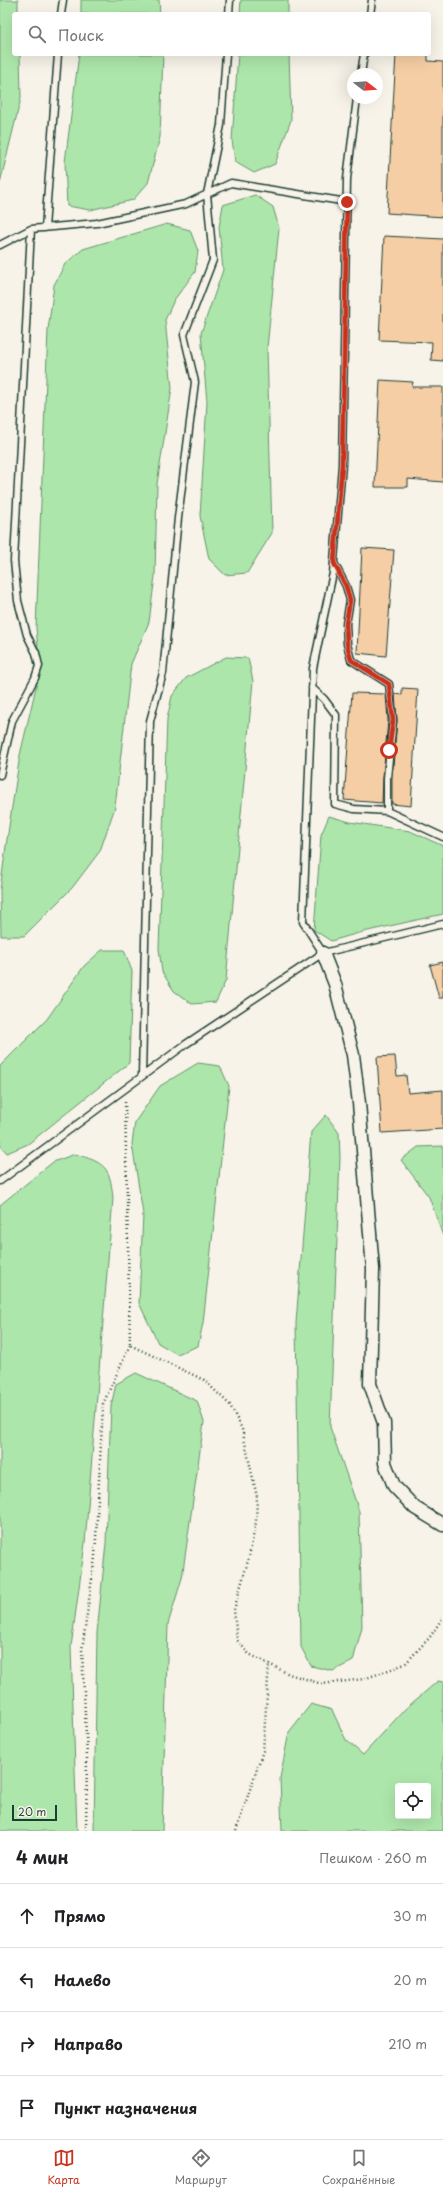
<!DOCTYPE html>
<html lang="ru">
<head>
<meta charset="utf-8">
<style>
	:root { --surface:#fff; --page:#f2f2f2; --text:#202124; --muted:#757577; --line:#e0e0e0; --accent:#c8321e }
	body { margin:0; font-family:"Playpen Sans",sans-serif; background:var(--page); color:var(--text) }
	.controls { position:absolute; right:12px; bottom:12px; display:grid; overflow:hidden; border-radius:4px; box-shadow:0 4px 16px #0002 }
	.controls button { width:36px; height:36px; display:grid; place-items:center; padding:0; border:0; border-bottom:1px solid var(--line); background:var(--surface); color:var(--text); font:20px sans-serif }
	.compass { position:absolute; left:347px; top:68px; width:36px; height:36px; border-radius:50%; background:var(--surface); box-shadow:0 4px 16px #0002; rotate:107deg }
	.scale { position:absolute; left:12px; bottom:10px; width:45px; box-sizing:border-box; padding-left:4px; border:2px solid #1f3d34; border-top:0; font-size:11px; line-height:14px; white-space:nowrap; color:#1f3d34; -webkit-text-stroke:3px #f7f3e8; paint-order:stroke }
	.stop { position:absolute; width:12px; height:12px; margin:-9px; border:3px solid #c8321e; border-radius:50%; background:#fff }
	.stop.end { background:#c8321e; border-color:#fff; box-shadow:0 1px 4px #0008 }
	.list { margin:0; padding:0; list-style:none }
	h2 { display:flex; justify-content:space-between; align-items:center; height:52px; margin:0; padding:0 16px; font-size:17px }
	h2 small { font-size:13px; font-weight:400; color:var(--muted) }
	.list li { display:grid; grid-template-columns:26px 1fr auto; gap:12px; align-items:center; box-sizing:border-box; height:64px; padding:0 16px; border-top:1px solid var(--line) }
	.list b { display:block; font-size:15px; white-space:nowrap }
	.list em { font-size:13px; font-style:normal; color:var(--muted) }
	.icon { flex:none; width:22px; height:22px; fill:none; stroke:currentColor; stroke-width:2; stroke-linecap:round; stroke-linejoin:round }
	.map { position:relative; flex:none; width:443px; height:1831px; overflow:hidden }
	.search { position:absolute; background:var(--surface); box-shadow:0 4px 16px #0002; left:12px; right:12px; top:12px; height:44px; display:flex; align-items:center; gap:10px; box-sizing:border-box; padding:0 14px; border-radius:4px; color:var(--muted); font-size:15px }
	.sheet { height:308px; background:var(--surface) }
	nav { display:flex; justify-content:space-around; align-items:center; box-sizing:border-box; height:56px; border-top:1px solid var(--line); background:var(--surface); font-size:11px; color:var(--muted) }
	nav a { display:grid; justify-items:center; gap:2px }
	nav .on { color:var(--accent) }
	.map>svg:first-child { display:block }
</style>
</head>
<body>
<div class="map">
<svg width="443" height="1831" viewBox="0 0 443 1831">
	<rect width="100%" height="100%" fill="#f7f3e8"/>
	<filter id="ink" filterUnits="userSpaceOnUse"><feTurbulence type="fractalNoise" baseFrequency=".025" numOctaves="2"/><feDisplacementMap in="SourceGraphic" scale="8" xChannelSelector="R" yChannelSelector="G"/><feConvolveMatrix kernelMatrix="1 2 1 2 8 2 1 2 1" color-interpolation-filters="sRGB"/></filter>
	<g filter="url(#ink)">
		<!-- green -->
		<path fill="#ade6aa" stroke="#66926f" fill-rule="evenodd" d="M0 0H18V14H14V54H20L21 98 0 183Z
			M81 0H159L160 14H81Z
			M241 0H288V14H240Z
			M79 54H163L160 137 148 183 133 200 90 210 67 206 65 162Z
			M238 54H289L291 120 275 164 254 173 235 162 232 140Z
			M255 195 273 207 279 228 267 348 272 533 247 573 225 575 209 559 200 516 207 402 201 333 223 270 219 227 223 205Z
			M167 224 190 230 198 251 195 272 174 300 165 320 172 388 157 484 155 576 149 622 131 664 115 807 100 851 72 888 24 936H1L0 890 6 846 20 755 40 670 36 628 48 330 54 285 65 264 83 249Z
			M226 657 248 658 253 681 226 980 216 1002 192 1004 174 991 162 972 159 949 167 719 172 696 186 678Z
			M329 816 350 822 410 831 443 846V914L359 933 331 941 314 930 321 835Z
			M102 950H124L132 971 129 1063 28 1144 7 1153 0 1145V1066L47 1019 84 966Z
			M198 1063 220 1066 229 1086 203 1323 198 1346 177 1354 158 1343 139 1303 143 1214 132 1144 135 1122 160 1086Z
			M326 1115 339 1133 340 1157 330 1427 359 1511 362 1627 353 1661 333 1671 311 1666 301 1647 296 1323 311 1132Z
			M443 1146V1236L429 1197 401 1160 418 1147Z
			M75 1154C106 1163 110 1167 113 1198L85 1543 71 1647 77 1831H0V1205L53 1162Z
			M136 1373 197 1401 204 1422 182 1578 168 1624 162 1831H94L97 1633 106 1543 111 1406 116 1384Z
			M438 1681 443 1682V1831H282L280 1778 289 1732 311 1704 332 1710 346 1740 363 1755 405 1709ZM398 1786H428V1816H398Z"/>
		<!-- building -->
		<path fill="#f6cea5" stroke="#1f3d34" d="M396 54H428V61L443 62V217L387 213Z
			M384 236 443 239V361L431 360 432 342 379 340Z
			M380 380 413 382 412 387H443V482L408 479V487H375Z
			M362 548 394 550 386 656 357 653Z
			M402 688 418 689 411 806 392 804V778L397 720 395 694 402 695Z
			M352 693 386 694 388 720 383 778 382 803 344 800Z
			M443 962V998H439L430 965Z
			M395 1056 397 1076 406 1075 408 1093 443 1090V1129L382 1133 377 1057Z"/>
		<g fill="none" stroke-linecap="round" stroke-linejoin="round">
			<!-- lane casing -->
			<g stroke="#1f3d34" stroke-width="9">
				<path id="lane" d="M61 14 63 0
					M229 14 230 0
					M370 14 372 0
					M361 74 364 54
					M45 228 58 54
					M0 245 31 229 97 223 186 204 231 183 347 202
					M334 563 346 586 350 600 346 624 347 644 351 660 389 684 393 720 387 778V811L443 837
					M312 688 324 699 336 715 335 804 354 809 387 811
					M0 775 12 721 35 678 39 666 36 653 27 635 18 601 14 561 31 229
					M323 953 303 922 313 668 333 573 342 465 347 179 357 98
					M142 1076 150 721 163 673 178 518 195 382 184 335 213 260 207 194 221 125 226 54
					M0 1181 186 1044 323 953 443 924"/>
			</g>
			<!-- street casing -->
			<g stroke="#1f3d34" stroke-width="15">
				<path id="street" d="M323 953 335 984 353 1055 359 1103 373 1269 370 1384 384 1423 385 1463 394 1486 415 1508 443 1525"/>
			</g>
			<!-- path -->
			<path stroke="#1f3d34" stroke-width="2.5" stroke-dasharray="1 3" stroke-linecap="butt" d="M125 1102 130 1345 204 1380 230 1405 242 1429 257 1497 256 1522 249 1557 234 1610 237 1640 249 1654 289 1674 322 1684 364 1679 405 1664 430 1637 443 1617
				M86 1831 87 1757 82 1650 95 1557 103 1404 130 1345
				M236 1831 263 1751 269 1664"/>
			<!-- lane -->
			<use href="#lane" stroke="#f7f3e8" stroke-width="6"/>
			<!-- street -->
			<use href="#street" stroke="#f7f3e8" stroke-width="12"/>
		</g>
	</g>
	<g fill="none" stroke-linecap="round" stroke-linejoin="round" filter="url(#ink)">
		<!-- route -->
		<path stroke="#c8321e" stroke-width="5" d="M347 202 342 465 334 563 346 586 350 600 346 624 347 644 351 660 389 684 393 720 389 750"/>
	</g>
</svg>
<div class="controls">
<button><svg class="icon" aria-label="locate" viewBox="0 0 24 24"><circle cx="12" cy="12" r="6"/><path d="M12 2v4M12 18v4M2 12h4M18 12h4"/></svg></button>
</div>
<svg class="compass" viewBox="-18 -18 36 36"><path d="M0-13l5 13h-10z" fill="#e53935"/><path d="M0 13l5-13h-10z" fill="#757577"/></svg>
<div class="scale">20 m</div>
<div class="stop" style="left:389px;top:750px"></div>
<div class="stop end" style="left:347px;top:202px"></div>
<div class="search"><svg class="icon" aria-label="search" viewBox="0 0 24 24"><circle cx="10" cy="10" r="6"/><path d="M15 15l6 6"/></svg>Поиск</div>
</div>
<section class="sheet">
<h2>4 мин<small>Пешком · 260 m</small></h2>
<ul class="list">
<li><svg class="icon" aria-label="ahead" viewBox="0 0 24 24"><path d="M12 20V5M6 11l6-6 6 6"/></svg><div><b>Прямо</b></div><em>30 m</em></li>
<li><svg class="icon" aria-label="left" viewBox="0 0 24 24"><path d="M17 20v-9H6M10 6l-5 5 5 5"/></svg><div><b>Налево</b></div><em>20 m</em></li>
<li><svg class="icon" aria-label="right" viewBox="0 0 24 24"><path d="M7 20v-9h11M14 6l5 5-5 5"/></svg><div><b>Направо</b></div><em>210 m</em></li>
<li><svg class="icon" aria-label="arrive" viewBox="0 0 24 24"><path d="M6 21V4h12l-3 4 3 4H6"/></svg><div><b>Пункт назначения</b></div></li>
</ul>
</section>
<nav>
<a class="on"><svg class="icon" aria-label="map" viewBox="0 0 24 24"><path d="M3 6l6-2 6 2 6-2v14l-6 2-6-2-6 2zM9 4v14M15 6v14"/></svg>Карта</a>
<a><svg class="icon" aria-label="directions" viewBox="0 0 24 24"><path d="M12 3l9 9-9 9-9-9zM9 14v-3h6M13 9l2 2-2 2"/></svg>Маршрут</a>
<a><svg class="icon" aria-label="saved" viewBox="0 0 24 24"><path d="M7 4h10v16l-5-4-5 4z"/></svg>Сохранённые</a>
</nav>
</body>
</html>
